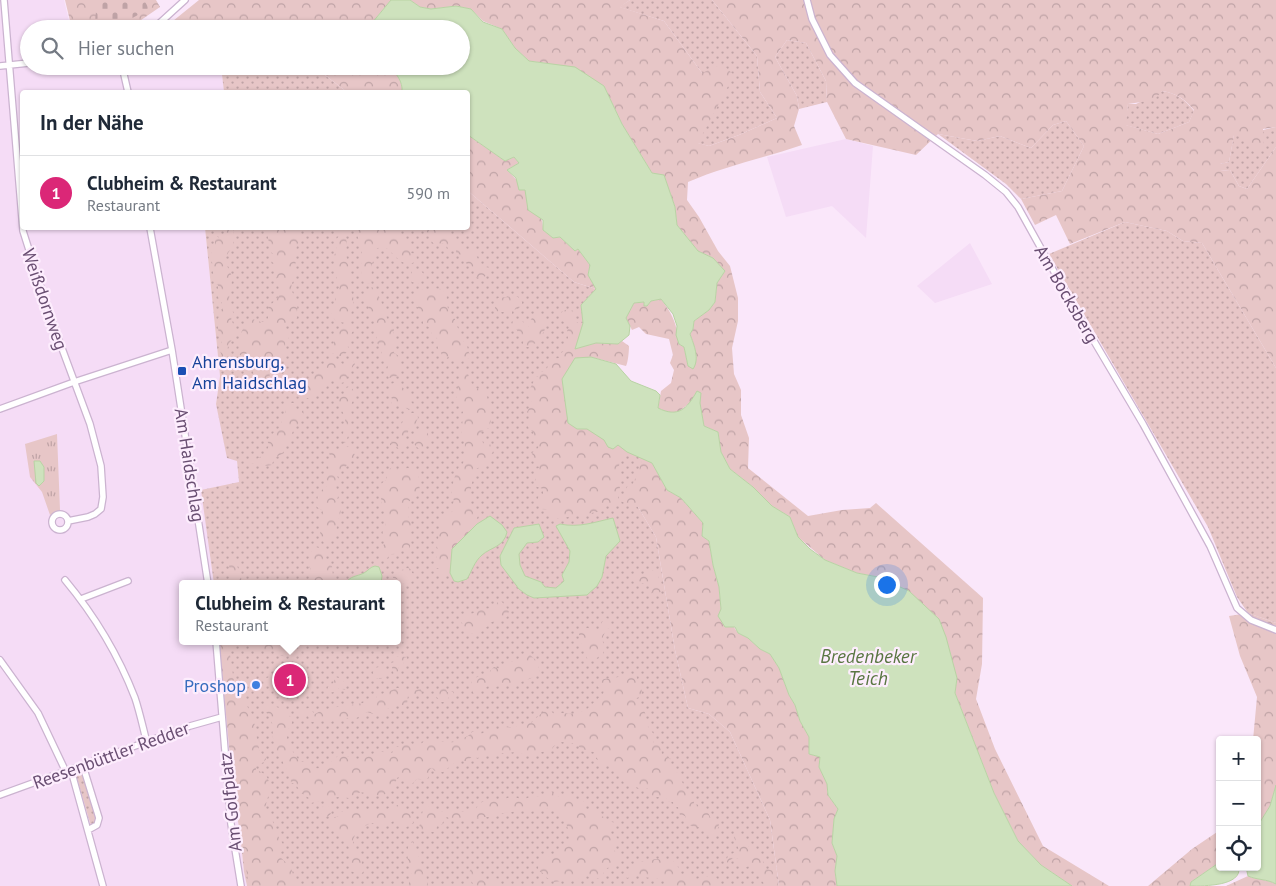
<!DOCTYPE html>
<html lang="de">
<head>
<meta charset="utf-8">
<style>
	:root { --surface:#fff; --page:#f2f2f3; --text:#1f2937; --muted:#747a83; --line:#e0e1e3; --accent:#db2777 }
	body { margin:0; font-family:"PT Sans",sans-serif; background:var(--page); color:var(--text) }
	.controls { position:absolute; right:15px; bottom:15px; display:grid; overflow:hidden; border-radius:5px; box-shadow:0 1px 4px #0004 }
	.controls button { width:45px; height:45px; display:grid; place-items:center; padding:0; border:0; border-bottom:1px solid var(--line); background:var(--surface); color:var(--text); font:25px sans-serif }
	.you { position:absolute; left:886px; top:584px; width:18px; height:18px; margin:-12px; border:4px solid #fff; border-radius:50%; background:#1a73e8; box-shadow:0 0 0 8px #1a73e833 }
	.badge { display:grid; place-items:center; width:32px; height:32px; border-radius:50%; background:var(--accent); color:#fff; font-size:16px; font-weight:700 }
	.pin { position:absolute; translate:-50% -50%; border:2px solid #fff; box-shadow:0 1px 5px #0006 }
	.popup { position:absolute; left:179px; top:580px; width:222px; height:65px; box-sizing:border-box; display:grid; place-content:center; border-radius:5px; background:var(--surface); filter:drop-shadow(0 1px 4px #0005); font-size:16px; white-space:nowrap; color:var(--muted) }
	.popup b { font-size:19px; color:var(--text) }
	.popup::after { content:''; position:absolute; left:50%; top:100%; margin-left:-10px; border:10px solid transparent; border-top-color:var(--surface) }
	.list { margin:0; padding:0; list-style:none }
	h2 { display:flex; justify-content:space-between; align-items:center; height:65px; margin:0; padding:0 20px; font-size:21px }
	h2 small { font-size:16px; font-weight:400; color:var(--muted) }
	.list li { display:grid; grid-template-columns:32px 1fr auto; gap:15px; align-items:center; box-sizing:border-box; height:75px; padding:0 20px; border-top:1px solid var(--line) }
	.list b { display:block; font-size:19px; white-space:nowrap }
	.list p { margin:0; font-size:16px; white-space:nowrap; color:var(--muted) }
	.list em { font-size:16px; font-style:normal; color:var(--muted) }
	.icon { flex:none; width:28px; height:28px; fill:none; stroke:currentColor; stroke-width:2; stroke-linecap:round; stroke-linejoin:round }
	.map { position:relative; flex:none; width:1276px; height:886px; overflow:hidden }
	.search { position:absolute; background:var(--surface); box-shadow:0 1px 4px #0004; left:20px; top:20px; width:450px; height:55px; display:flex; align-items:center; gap:12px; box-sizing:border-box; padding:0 18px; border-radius:28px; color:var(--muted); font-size:19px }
	.panel { position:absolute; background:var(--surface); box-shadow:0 1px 4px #0004; left:20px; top:90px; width:450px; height:140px; border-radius:5px }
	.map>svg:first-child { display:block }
</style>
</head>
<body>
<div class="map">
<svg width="1276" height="886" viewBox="0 0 1276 886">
	<defs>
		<pattern id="grass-dots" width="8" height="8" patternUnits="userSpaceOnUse" patternTransform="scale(1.25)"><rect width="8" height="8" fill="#e7c6c7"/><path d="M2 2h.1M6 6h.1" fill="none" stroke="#bfa3a6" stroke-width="1.8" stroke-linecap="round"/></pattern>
		<pattern id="forest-crowns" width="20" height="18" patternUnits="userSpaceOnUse" patternTransform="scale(1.25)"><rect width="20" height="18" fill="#e7c6c7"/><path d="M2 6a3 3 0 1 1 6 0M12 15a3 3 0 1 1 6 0" fill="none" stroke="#bfa3a6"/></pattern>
		<pattern id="cemetery-stones" width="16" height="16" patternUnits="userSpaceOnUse" patternTransform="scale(1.25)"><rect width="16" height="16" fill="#e7c6c7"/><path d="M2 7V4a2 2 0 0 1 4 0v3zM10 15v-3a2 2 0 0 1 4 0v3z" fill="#bfa3a6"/></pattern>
		<pattern id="park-tufts" width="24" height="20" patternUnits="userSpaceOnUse" patternTransform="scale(1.25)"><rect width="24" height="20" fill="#e7c6c7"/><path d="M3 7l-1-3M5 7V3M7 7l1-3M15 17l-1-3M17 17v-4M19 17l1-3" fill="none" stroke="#bfa3a6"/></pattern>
	</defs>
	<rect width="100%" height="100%" fill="#fae7fa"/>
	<!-- residential -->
	<path fill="#f5dcf6" d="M0 0H64L71 29H29V66H221L224 92H22V228H205L220 376 216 404 237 461 239 483 210 553 214 584H182V641H220L233 780 244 872 247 886H0Z
		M846 139 873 146 866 238 832 206 786 217 767 157Z
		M970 243 992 284 935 303 917 286Z"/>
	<!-- grass -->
	<path fill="url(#grass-dots)" d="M630 0H712L757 56 760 92 777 118 739 135 709 146 697 143 702 73 664 21 619 7Z
		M787 40 806 43 826 81 827 102 799 109 797 96 775 57Z
		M221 66H313L347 92H224Z
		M1162 91C1177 93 1185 100 1194 111L1189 122 1158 134 1125 125 1128 104H1136Z
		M1066 121 1084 146 1062 191 1021 199 1006 184 938 134 977 141 1000 136 1031 148 1053 125Z
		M1276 127V147L1247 189 1239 186 1230 170 1220 171V164L1229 162 1234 134C1248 137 1262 129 1276 127Z
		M468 191 574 282 596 289 581 305 583 323 618 445 652 463 638 507 656 537 675 650 688 708 709 714 730 732 770 820 779 886H247L244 872 220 641H398V584H214L201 490 239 482 237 461 227 458 216 404 220 376 205 228H468Z
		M1125 222 1167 231 1183 241 1202 243 1276 368V623L1248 613 1237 597 1208 527 1049 254Z
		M79 773 83 774 97 818V824L91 826 76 775Z"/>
	<!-- forest -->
	<path fill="url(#forest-crowns)" fill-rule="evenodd" d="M65 0H156L160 7 128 29H72Z
		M199 0H391L372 23 373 29H163Z
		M410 0H630L620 7 664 21 702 73 722 64 734 75 698 143 709 146 739 135 777 118 760 92 757 56 712 0H1276V127L1263 129 1264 148 1254 152 1243 136 1234 135 1229 162 1220 164V171L1230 170 1239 186 1247 189 1276 147V368L1202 243 1183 241 1167 231 1125 222 1070 244 1056 215 1035 225 1021 199 1062 191 1084 146 1066 121 1053 125 1031 148 1000 136 977 141 938 134 916 155 846 139 827 102 826 81 806 43 787 40 775 57 797 96 799 109 794 126 802 145C764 158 725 166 688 182L687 200 699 217 718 251 730 266 738 298V321L732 348 734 374 741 390V415L749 438 748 468 808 516 842 510 870 508 876 503 983 598 982 664 976 699 995 749 1043 846 1109 886H1072L1041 865 1018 841 994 793 955 693 957 678 878 577 857 573 825 560 798 537 790 517 772 506 753 487 730 469 721 452 718 432 704 426 697 391 691 402 677 413 667 412 658 408 661 391 671 383 674 370 670 363 673 355 669 339 646 334 639 327 632 330 626 318 634 303 644 302V306H647L651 301 661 299C673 315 677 324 679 344L684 347 688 366 695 349 690 334 693 329 694 321 709 310 715 302 717 283 725 271 713 258 698 251 677 225 675 207 664 176 652 173 622 124 604 86 546 63 529 61 515 48 502 29 483 21 471 9 456 6 431 9 420 7ZM1162 91C1177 93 1185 100 1194 110L1189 122 1158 134 1126 125 1128 104 1154 100Z
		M313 66H390C396 74 403 81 402 92H347Z
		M468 135 505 161 514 157 519 163 507 170C521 183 544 210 543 230L553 238 560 237 575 251 578 249 590 265 588 275 596 289 574 282 468 191Z
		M226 228H234C233 234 235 241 232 247 230 252 225 254 226 261 226 267 232 272 232 280 230 296 226 297 234 314L231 319C237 332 236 335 228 345L227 361 223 362 220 350 222 340 219 336 217 320 219 317V311L222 309V303L218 297V285L214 283 211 251 215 247V235L221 239H225Z
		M269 228H299L301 233 296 249 295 278C286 290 297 296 297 305 298 310 296 313 297 318L285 325 283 328 290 336 285 343 286 352 280 363 279 368 270 372 269 382 266 385H263L259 376H254L252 368 249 367 247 360 239 354C238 341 240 327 252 319L261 322H265L268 318V308L279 296C280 284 275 277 276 265L272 262 273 254 270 251 267 230Z
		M335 228H347L345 230 347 245 345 253 351 269 349 289C358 300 351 308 350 320L345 323 336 321 332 316 329 306 335 303V292L340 287 335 273 336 261 333 260V256L337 252 335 241 339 236Z
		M358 228 395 229 396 232 406 240V245L409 246 411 253 416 254 417 261C400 270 395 252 383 246L376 249V253L372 264 371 283 367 284 364 283 361 272 364 266 361 263 362 251 356 231Z
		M420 228H439L447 231V234L451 235 452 240 459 242 465 250 474 251 479 261 477 264 479 266 491 268C491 276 484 277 477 278L471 265 467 264 463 260 464 255 456 254V250L448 249 446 244 433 243 429 237V233L423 231Z
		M412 269 421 271 427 278 420 281 419 284 412 282Z
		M372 287 378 294 382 304 386 306 385 314 388 320 389 325 394 329 393 340 396 342V348L393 352 400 357 399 371 402 375 389 378 386 372 389 364 382 356 381 347 377 343 375 318 368 311 369 304 365 297 366 291Z
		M433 288 441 289 447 294C446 301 448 307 449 314L455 319C455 326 461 330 460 337L467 346 469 353 471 355 470 358 460 362 454 358 452 354H450L445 361 442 360 441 351 438 349 437 338 433 337 429 327 423 324V317L420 315 419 311 413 300 414 293 417 292 419 289 424 290Z
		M514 296 518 297 522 302V306L512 311V315L506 316 504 312H498L495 309V301L498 298Z
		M568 309 576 312 574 319 578 323H583L575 348 596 343 618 344 622 341 629 346C629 351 628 362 626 366L591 357 575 358 562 379 568 423 577 429H587L604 440 608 447 613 449 618 445 627 452 619 465C621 471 617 475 621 484L618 493V500H616L615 504H608L603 511 556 519 550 517 549 510 541 509 537 501 539 495H543V489L535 486 534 482 536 478 534 472 535 469 539 468V465L534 463 532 453 538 448 539 445 534 441 533 432 528 427 529 416 527 412 529 408V403L532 401 527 394 536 377 539 376V373L546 370C550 363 549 359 559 358L560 354 566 349V341L568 338 567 331 569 327 560 318V314L563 311Z
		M537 315H542C545 325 548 327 541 336L543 341 533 344 530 347H525L523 344 524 336 518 333 517 330 511 328 513 321H522L529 327 531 319Z
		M345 326H349L353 331 351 334 352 339 347 345 350 350 342 356H338L335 353 329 355 327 351 336 339V332Z
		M331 358 336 359 344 365 348 360 352 359 355 364 351 369 345 371 347 376 345 382 341 383 335 380 328 382 326 388 322 390 319 389 313 398H302L300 393 294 392 295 389 301 385 304 380H310L314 375 320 372V367Z
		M461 371H465L468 374 473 387 486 392 488 401 492 404 489 409 491 420 489 428 481 432 480 436 484 445 490 444 493 452 490 455V460L484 466 475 469C473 483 466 497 473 511L477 512 478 516 476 520 477 524 452 549 450 573 448 575 440 576 439 568H436C434 561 435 559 439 553L437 547 441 520 454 510 452 506 454 500 451 497C452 486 454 476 459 467L462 465 466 457 464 455 465 443 461 435 463 417 460 415 463 413 462 407 457 405 456 399 458 386 460 384 459 375Z
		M394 383 400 384 403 388 407 390 408 395 411 396V402L414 405 415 408 409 410 402 405 392 406 391 401 392 399 389 392 391 384Z
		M350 386 354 391 355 396 350 407 352 416 349 424 351 426 346 442 343 443C341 434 346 428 345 419 344 412 339 408 338 401L341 395 344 394 345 389Z
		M290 403H294L297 410 304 411 298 425 294 428 288 445 286 446 282 454 274 458 272 465 265 466 260 463 250 464 251 460C259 460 267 453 269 445L267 440 277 429 281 428V423L285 416 286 405Z
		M411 413H417L418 418 415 425 409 428 407 436H396L395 433 398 431 405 417Z
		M420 428 425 429 428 434 430 441 422 448H418L414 444 416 437 414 433 416 430Z
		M396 439H405L407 446 402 452 397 447 390 445V443Z
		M345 446 353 448 355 457 350 461 344 469 340 470 336 474 340 482 336 486 338 497 335 504 340 506C343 514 335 522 337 532L335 534 333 540 326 544 324 543 320 536 321 522 319 518 323 511 317 507 318 493 327 486 326 477 329 473 328 464 332 458 328 452V450H337Z
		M642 458 652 463 667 490 681 498 703 523 702 536 709 541 713 565 719 587 721 609 738 633 748 638 760 649 770 654 779 668 789 695 795 705 800 721 809 737V754L820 757 819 767 827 784 828 795 838 809 834 819 832 843 837 856 835 871 837 886H779L770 820 730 732 709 714 688 708 675 650 656 537 638 507 628 505 621 501C624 496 625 491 628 485H632C636 478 641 466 642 458Z
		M392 467 399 470 408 468 416 471 420 480 419 495 408 502 409 505 408 515 413 529 411 532 410 548 407 550 400 549 395 554 389 555 387 559 383 560C375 553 383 547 386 541 379 530 385 533 386 522L384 517 385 509C380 505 382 503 381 498 378 488 379 485 387 479L386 472Z
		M316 547 325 550 324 558 329 565 332 566 333 577 331 584H315V582L310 573 311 570C306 563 309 551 316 547Z
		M232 558 235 559 243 584H233L228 561Z
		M407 568 411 569 412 573 416 575 413 581 402 584 400 580 393 578 394 573Z
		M650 570 656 571 658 573 661 592 652 594 650 585 646 583 638 584 633 581 634 575 644 574Z
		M498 602H502L509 611 507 617 489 623 487 627H483L482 631C470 640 466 628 459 619L483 609 493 608Z
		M1248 613 1276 623V785L1270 806 1257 827V740H1253L1257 697 1240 656 1229 616Z
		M607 618 611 623V627L606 630 602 639 604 645 603 654 600 655 595 660 588 661 582 644 580 643 579 634 582 629 588 628 597 632 601 627 602 622Z
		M219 641H228L234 682 243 683 247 690 244 701 253 716 259 750 266 759 264 762 256 766V770C276 776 269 793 265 808L271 816 275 828 278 832V837L285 847 281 852V858L291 867 296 886H249L234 798Z
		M244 641 301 642C299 651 291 660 280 655 275 653 280 653 274 651 260 648 254 653 244 641Z
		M526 653 529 654 538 662C538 664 540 672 539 674 538 677 518 682 513 685 504 682 497 689 488 686L482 690 473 693 471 686 472 679 483 675 489 676 490 671 494 667 500 669 501 667C508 664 515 659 522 658L523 654Z
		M393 656 407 657V660L404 662 403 667H399L397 675H394L391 663 394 662Z
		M373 673a6 6 0 1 1 12 0a6 6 0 1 1-12 0Z
		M626 674 636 675 638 682 641 685 642 692 639 697 635 699 643 707 646 716 644 725H647L655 736 653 742 660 745 662 754 671 759V768L680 775C681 784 688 789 690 798L693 800 694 804 705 806 712 821H716L719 824 717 832 713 836 706 835 704 833V827H695L688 825 685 816 680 815 678 807H674L673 802 667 801 665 794 661 797H653L647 788H638L632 784 624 783 620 773 614 770V766L601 765V761L596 759V753C592 751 585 751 581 748 570 741 571 743 558 742L550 751 541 752 529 756 516 752 483 755 478 758 472 757 466 761H457L443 772 435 771 432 768 430 769 428 778 426 780 417 779 412 784H406L404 779 399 777 397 778C395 784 394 785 390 788 387 791 389 792 385 794 371 800 366 785 349 798L338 797 311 803 309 798 301 793 295 783H291L290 771C284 769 283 763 282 758L279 757C276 752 274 744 273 738 272 733 274 729 272 723 270 716 265 713 264 706 269 704 279 707 284 711 286 713 288 715 291 717L292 723C280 739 292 749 300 762H306L311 768C326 770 329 763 339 755 346 754 349 758 355 759 365 759 374 751 383 752 386 752 389 753 392 753L395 747H400L408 742 414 745 421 744C431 733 445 748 459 740 465 737 468 737 472 732H479L481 734 490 729 502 730 505 727 515 728 517 726H524L528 723H531C536 719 542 711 549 709L555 715 561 713 576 714 587 709 603 694 604 691 598 687 597 683C606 676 609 680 618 677 621 677 623 675 626 674Z
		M271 676 277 679 275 684H264L263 680Z
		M336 677 341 679 347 685 345 690 339 688 334 692 328 693 327 690 328 687 333 683Z
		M441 687 446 688 447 692H453L454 696 449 697 446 702H441L435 695V692Z
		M397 688H404L408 691 413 689 416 690 421 689 422 693 408 695 407 704C398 707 387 704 384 715L381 716 367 712 353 720 346 718 341 721 334 719 330 723 318 719 313 722 310 721 308 716 301 717 299 715V712L301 710 309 708 315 714C328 706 349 706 363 703L366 699 376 698 377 696Z
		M550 791 559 797 565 794 574 796 577 800 583 801 586 804 585 808 586 811 594 809 597 815 604 817 608 821 616 823 610 827 609 831 612 837H616L619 840 614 845V850L621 859 613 867 607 868 600 878 595 879 587 876 569 882 562 881 554 882 544 876 543 873 538 871C539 847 546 860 556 855 557 855 565 843 569 839 569 824 562 807 543 809 538 809 533 812 527 812L524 810 498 814 496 817H480L476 819 455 822 447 817 444 818 442 825 438 824 435 832 420 831 419 828 424 805 435 808 438 813 448 809 465 812 476 809C482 796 491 803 501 800 506 799 509 797 513 796 526 803 524 797 535 796 538 796 541 797 544 797Z
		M397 805 406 809 407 813 412 814 413 823 405 828 401 826 400 822 393 821 385 827 377 823H371L357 830 353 840V845L361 857 363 872 360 875 351 871 348 861 350 855 349 848 346 840 342 835 332 830 328 822 330 818 340 816 341 812C352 807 369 810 381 810 386 810 392 807 397 805Z
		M320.5 811a5.5 5.5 0 1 1 11 0a5.5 5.5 0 1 1-11 0Z
		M1220 830V862L1191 882 1190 886H1148L1192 849Z
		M736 834H739C744 842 751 851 760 854L766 869 775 871 778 886H766L762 881V877L760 876 759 871 752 870 749 866 741 869 739 859 733 858 727 863 726 861 728 856 739 850 734 837Z
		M413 842 414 852 419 857 421 867 425 869 428 886H408L412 875C408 867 406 852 409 844Z
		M656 859 673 861 679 868 678 875 680 877 688 875 692 880 713 875 719 880 720 884 726 886H670V882L667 880 643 877 639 875 627 878 623 875C625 871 627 869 632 869 637 860 647 861 656 859Z
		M471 869 477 870 481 878 486 883C491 880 493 877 499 879L498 886H474L469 876V872Z
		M1248 876C1257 880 1267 879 1276 884V886H1226Z"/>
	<!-- cemetery -->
	<path fill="url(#cemetery-stones)" d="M97 0H144L149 9 112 29H100L95 22Z"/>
	<!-- park -->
	<path fill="url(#park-tufts)" d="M57 434 60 510 50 515 42 492 30 477 25 444Z"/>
	<!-- water -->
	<path fill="#cee2bd" stroke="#b9d3a4" d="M391 0H410L420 7 431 9 456 6 471 9 483 22 502 29 515 48 529 61 575 67 604 86 622 124 652 173 664 175 675 207 677 225 698 251 713 258 725 271 717 283 715 302 709 310 694 321 693 329 690 334C694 345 700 359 693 369L688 366 684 347 679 344 676 335 677 326 673 314 661 299 651 301 647 306H644V302L634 303 626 318 630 326 629 335 618 344 596 343 575 349 583 323 581 305 596 289 588 275 590 265 578 249 575 251 560 237 553 238 543 230V220L528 210 525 190H519L516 178 507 170 519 163 514 157 505 161 468 135V92H402C403 81 396 74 390 66H461V29H373L372 23Z
		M591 357 616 364 631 381 656 391 660 395 658 408C678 418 687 409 697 391L701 393 700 403 704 426 718 432 721 452 730 469 753 487 772 506 790 517 798 537 810 549 825 560 857 573 878 577 909 591 939 619 946 637 957 678 955 693 994 793 1018 841 1041 865 1072 886H837L835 871 837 856 832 843 834 819 838 809 828 795 827 784 819 767 820 757 809 754V737L800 721 795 705 789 695 779 668 770 654 760 649 748 638 738 633 735 627H725L718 616 721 609 719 587 713 565 709 541 702 536 703 523 681 498 667 490 652 463 627 452 618 445 613 449 608 447 604 440 587 429H577L568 423 562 379 575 358Z
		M34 461H40L44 467V481L39 486 36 483Z
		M490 516 502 525 507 532C504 547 491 547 482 555 474 562 472 571 467 579L458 582 454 581 450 573 452 549 477 524Z
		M613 518 620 541 606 556 602 577 597 586 587 595 534 598 527 595 519 589 501 565 500 556 514 528 539 524 544 537 538 542 527 543 519 554 520 565 525 576 541 582 545 587 556 588 564 581 562 575 569 562 570 551 556 526 560 524C579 528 595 522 613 518Z
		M375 566 379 567 382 576 381 584H345C351 575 356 577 364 573 369 570 370 567 375 566Z
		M1276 785V884C1267 879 1257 880 1248 876L1246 867H1257V827L1270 806Z
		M1220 862V867H1239C1242 886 1205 886 1190 886L1191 882Z"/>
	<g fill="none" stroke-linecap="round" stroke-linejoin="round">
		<!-- minor casing -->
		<g stroke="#cbb3d0" stroke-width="8">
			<path id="minor" d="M4 0 23 231 50 316 90 424 101 466 103 497 101 509 95 514 88 517 68 521
				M807 0 812 19 830 55 855 83 985 175 1006 192 1018 207 1072 304 1143 424 1210 546 1237 608 1251 620 1276 630
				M153 29 185 0
				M0 66 29 63
				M122 66 128 92
				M150 228 172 350 208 584
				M0 409 74 382 172 350
				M52 522a8 8 0 1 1 16 0a8 8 0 1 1-16 0Z
				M65 580C95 616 118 654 135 698 140 713 143 728 147 743
				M81 599 128 581
				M216 641 231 824 241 886
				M0 660 38 713 66 772
				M83 766 99 818 97 825 88 830
				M71 770 103 886
				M0 795 190 726 222 717"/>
		</g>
		<!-- minor -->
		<use href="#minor" stroke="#fff" stroke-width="5.5"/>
	</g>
	<!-- markers -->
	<rect fill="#1a4fb4" stroke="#fdedfd" stroke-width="2" x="177" y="366" width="10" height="10" rx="2.5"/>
	<circle fill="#3f7fe0" stroke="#fdedfd" stroke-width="2" cx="256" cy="685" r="5"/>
	<g text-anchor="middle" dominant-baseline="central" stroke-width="4.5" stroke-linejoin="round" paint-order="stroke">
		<!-- street labels -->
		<g font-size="18" fill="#694e72" stroke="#fdedfd">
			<text transform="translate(1067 294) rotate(60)">Am Bocksberg</text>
			<text transform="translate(45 299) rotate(71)">Weißdornweg</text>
			<text transform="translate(190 465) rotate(81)">Am Haidschlag</text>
			<text transform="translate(111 755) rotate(-20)">Reesenbüttler Redder</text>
			<text transform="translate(230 802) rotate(-96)">Am Golfplatz</text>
		</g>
		<!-- transit labels -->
		<g font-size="18" fill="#164399" stroke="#fdedfd" text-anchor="start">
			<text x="192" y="361">Ahrensburg,<tspan x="192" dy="21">Am Haidschlag</tspan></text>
		</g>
		<!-- shop labels -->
		<g font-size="18" fill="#366cbe" stroke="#fdedfd" text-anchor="end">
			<text x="246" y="685">Proshop</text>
		</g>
		<!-- water labels -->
		<g font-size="19" font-style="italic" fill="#597642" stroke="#fdedfd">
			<text x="868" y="656">Bredenbeker<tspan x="868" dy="22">Teich</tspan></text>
		</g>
	</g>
</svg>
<div class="controls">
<button>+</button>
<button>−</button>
<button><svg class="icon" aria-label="locate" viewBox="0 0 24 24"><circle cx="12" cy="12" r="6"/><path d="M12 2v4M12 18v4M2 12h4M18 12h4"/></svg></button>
</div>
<div class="you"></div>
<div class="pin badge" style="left:290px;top:680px">1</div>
<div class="popup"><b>Clubheim &amp; Restaurant</b>Restaurant</div>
<div class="search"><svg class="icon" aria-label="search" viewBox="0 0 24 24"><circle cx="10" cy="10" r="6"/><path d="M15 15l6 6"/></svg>Hier suchen</div>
<section class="panel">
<h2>In der Nähe<small></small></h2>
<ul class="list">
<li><span class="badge">1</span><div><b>Clubheim &amp; Restaurant</b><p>Restaurant</p></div><em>590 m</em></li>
</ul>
</section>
</div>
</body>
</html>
